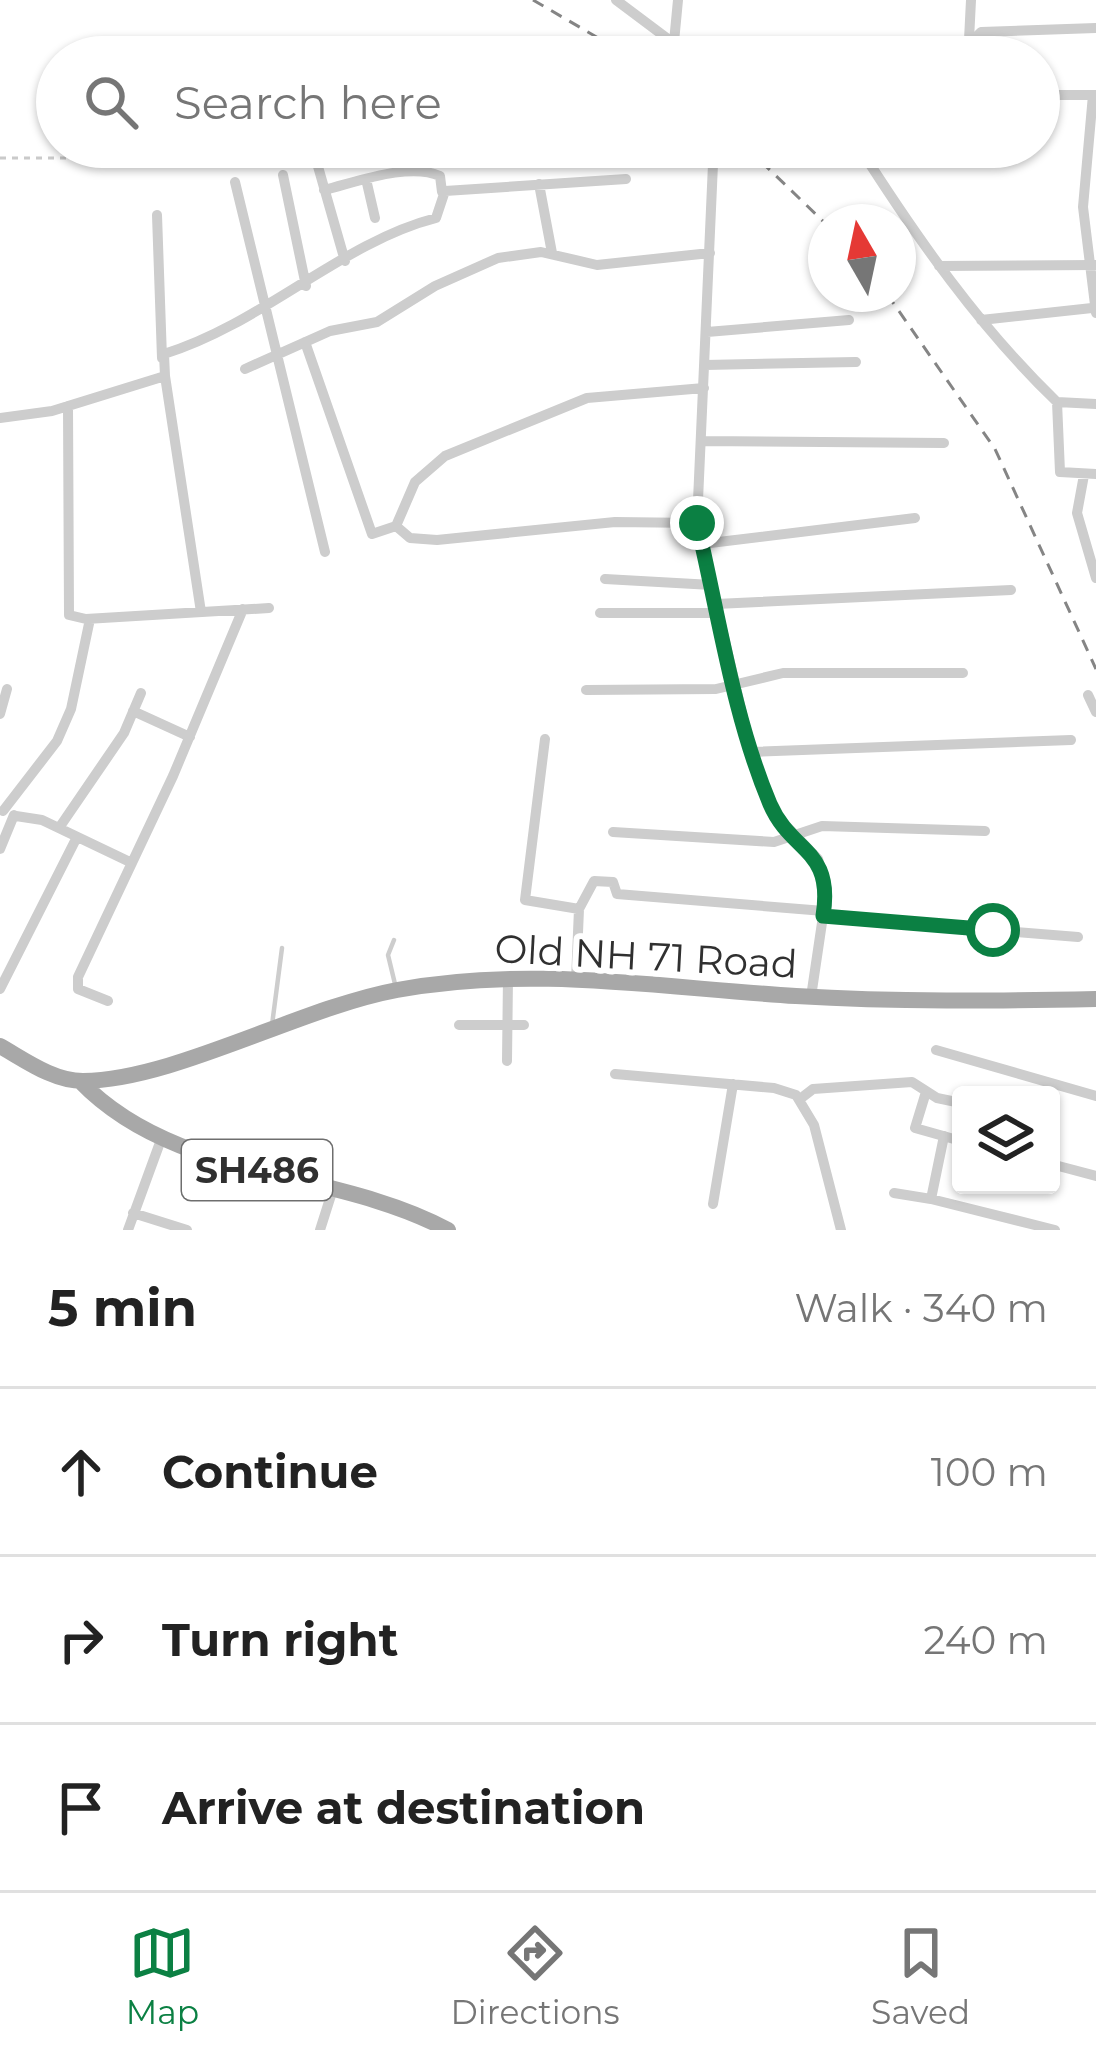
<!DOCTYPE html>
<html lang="en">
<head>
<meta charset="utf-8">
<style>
	:root { --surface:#fff; --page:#f2f2f2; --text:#222; --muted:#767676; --line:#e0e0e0; --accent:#0b8043 }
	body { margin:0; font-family:Montserrat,sans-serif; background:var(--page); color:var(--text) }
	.controls { position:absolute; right:36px; bottom:36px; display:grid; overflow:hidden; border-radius:12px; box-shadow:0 3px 9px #0004 }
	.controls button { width:108px; height:108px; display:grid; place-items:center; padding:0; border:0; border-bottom:3px solid var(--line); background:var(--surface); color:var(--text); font:60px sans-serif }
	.compass { position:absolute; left:808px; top:204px; width:108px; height:108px; border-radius:50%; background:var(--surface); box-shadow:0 3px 9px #0004; rotate:351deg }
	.stop { position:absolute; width:36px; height:36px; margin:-27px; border:9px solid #0b8043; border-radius:50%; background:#fff }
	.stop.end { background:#0b8043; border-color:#fff; box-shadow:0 3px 12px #0008 }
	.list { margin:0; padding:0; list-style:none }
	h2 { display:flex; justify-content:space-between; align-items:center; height:156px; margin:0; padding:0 48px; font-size:51px }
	h2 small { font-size:39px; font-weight:400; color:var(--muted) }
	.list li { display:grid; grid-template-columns:78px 1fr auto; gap:36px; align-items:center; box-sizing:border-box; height:168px; padding:0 48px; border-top:3px solid var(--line) }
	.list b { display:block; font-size:45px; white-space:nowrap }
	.list em { font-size:39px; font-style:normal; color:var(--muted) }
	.icon { flex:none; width:66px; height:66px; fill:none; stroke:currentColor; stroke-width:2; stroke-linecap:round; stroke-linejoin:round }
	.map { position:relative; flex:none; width:1096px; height:1230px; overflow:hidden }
	.search { position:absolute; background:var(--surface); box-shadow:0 3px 9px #0004; left:36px; right:36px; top:36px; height:132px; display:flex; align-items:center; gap:30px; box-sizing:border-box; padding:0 42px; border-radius:66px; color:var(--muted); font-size:45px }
	.sheet { height:660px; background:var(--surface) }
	nav { display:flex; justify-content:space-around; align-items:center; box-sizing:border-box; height:168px; border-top:3px solid var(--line); background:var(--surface); font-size:33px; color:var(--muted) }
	nav a { display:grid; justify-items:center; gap:6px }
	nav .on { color:var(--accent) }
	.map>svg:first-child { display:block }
</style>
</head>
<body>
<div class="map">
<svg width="1096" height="1230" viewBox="0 0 1096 1230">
	<rect width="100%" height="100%" fill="#fff"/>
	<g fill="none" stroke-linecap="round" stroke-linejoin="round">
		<!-- path -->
		<path stroke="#cacaca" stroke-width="3" stroke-dasharray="6 6" stroke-linecap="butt" d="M684 147 701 158
			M0 158H81L107 147"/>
		<!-- lane -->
		<path stroke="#cdcdcd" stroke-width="4.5" d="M394 940 388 955 395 984
			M272 1025 282 948"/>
		<!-- street -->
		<path stroke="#cdcdcd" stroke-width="10" d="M616 0 692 57
			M969 40 971 0
			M674 42 678 0
			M703 57 733 52 763 57
			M955 57 981 32 1096 28
			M1039 95H1096
			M1093 95 1083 207 1096 313
			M727 147 713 164 697 523 754 764 774 813 818 859 827 889 811 997
			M859 147C917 238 979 327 1057 402L1096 404
			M317 163 345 261
			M283 175 306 286
			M366 179 375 218
			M235 182 325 552
			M539 184 552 253
			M324 190C357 182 409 162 440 176L442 192
			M157 215 162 358
			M939 266 1096 265
			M981 320 1092 308
			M707 332 849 320
			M305 342 372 534 396 526 415 482 445 456 587 398 704 388
			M705 365 856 362
			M245 369 330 331 377 322 435 286 498 258 541 252 597 265 710 253
			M165 376 164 354C262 324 342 242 436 218L445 191 626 179
			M1057 402 1060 472 1096 474
			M68 406 69 615 86 619 269 608
			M0 418 52 411 165 376 201 612
			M702 441 944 443
			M1084 475 1077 513 1096 578
			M396 526 410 538 437 540 615 522 697 523
			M702 544 915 518
			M605 579 712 585
			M716 604 1011 590
			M600 613H718
			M586 690 716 689 783 673H963
			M1088 695 1096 712
			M133 711 190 737
			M0 714 7 689
			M545 739 525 900 579 909
			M751 752 1071 740
			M3 811 57 741 71 709 90 619
			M16 816 42 820 132 863
			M59 828 124 733 141 693
			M613 832 774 842 822 826 985 831
			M0 849 14 815
			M823 916 1078 937
			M576 980 579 909 594 881 613 882 617 894 824 911
			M0 989 77 837
			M108 1001 78 989V977L173 776 243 609
			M459 1025H524
			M936 1050 1096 1096
			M507 1061 508 977
			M615 1074 774 1088 796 1095 814 1125 841 1230
			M926 1092 915 1128 961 1141
			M800 1099 813 1089 912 1082 937 1098 961 1103
			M1051 1164 1096 1176
			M894 1193 931 1199 944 1136
			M931 1199 1055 1230
			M713 1204 733 1084
			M133 1213 187 1230
			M128 1230 162 1137
			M320 1230 333 1189"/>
		<!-- primary -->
		<path stroke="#a8a8a8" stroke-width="16" d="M0 1046C25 1060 53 1081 83 1081 174 1080 300 1008 397 990 529 965 663 988 796 996 896 1002 996 1001 1096 999
			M80 1081C176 1181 333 1168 448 1230"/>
		<!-- rail -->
		<path stroke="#858585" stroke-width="3" stroke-dasharray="12 9" stroke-linecap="butt" d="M533 0 631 57
			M746 147 826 224
			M887 294 995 449 1096 669"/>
	</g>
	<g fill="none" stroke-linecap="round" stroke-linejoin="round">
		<!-- route -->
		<path stroke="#0b8043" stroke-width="15" d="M697 523C719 616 733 716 770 804 791 853 834 848 823 916L993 930"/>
	</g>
	<g text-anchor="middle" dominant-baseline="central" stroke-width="12" stroke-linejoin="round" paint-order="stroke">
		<!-- shield labels -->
		<rect fill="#fff" stroke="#6e6e6e" stroke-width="3" x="182" y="1140" width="150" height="60" rx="9"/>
		<g font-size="36" font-weight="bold" fill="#303030">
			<text x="257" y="1170">SH486</text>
		</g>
		<!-- street labels -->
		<g font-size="39" fill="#303030" stroke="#fff">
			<text transform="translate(646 956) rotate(3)">Old NH 71 Road</text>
		</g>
	</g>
</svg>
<div class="controls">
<button><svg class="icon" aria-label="layers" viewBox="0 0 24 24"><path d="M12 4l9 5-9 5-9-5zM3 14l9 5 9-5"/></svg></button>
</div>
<svg class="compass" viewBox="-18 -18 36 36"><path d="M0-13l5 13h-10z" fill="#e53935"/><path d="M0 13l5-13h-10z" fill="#767676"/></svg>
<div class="stop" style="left:993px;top:930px"></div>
<div class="stop end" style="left:697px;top:523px"></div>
<div class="search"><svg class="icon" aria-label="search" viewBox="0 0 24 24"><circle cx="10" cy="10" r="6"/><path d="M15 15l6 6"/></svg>Search here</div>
</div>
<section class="sheet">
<h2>5 min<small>Walk · 340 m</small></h2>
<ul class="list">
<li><svg class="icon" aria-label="ahead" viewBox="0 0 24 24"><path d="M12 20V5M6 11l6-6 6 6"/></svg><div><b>Continue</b></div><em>100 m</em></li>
<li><svg class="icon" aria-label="right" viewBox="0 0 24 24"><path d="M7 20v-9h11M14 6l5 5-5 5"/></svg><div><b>Turn right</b></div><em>240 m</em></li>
<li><svg class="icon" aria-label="arrive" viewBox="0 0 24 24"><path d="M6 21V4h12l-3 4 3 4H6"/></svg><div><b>Arrive at destination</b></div></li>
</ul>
</section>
<nav>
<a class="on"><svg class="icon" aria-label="map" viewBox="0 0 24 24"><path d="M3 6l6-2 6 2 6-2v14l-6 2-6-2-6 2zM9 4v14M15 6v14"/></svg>Map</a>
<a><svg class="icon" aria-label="directions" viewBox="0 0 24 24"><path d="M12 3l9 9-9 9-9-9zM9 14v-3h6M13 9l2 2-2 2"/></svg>Directions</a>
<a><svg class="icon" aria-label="saved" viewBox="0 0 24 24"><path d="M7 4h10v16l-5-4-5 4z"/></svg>Saved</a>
</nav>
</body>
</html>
